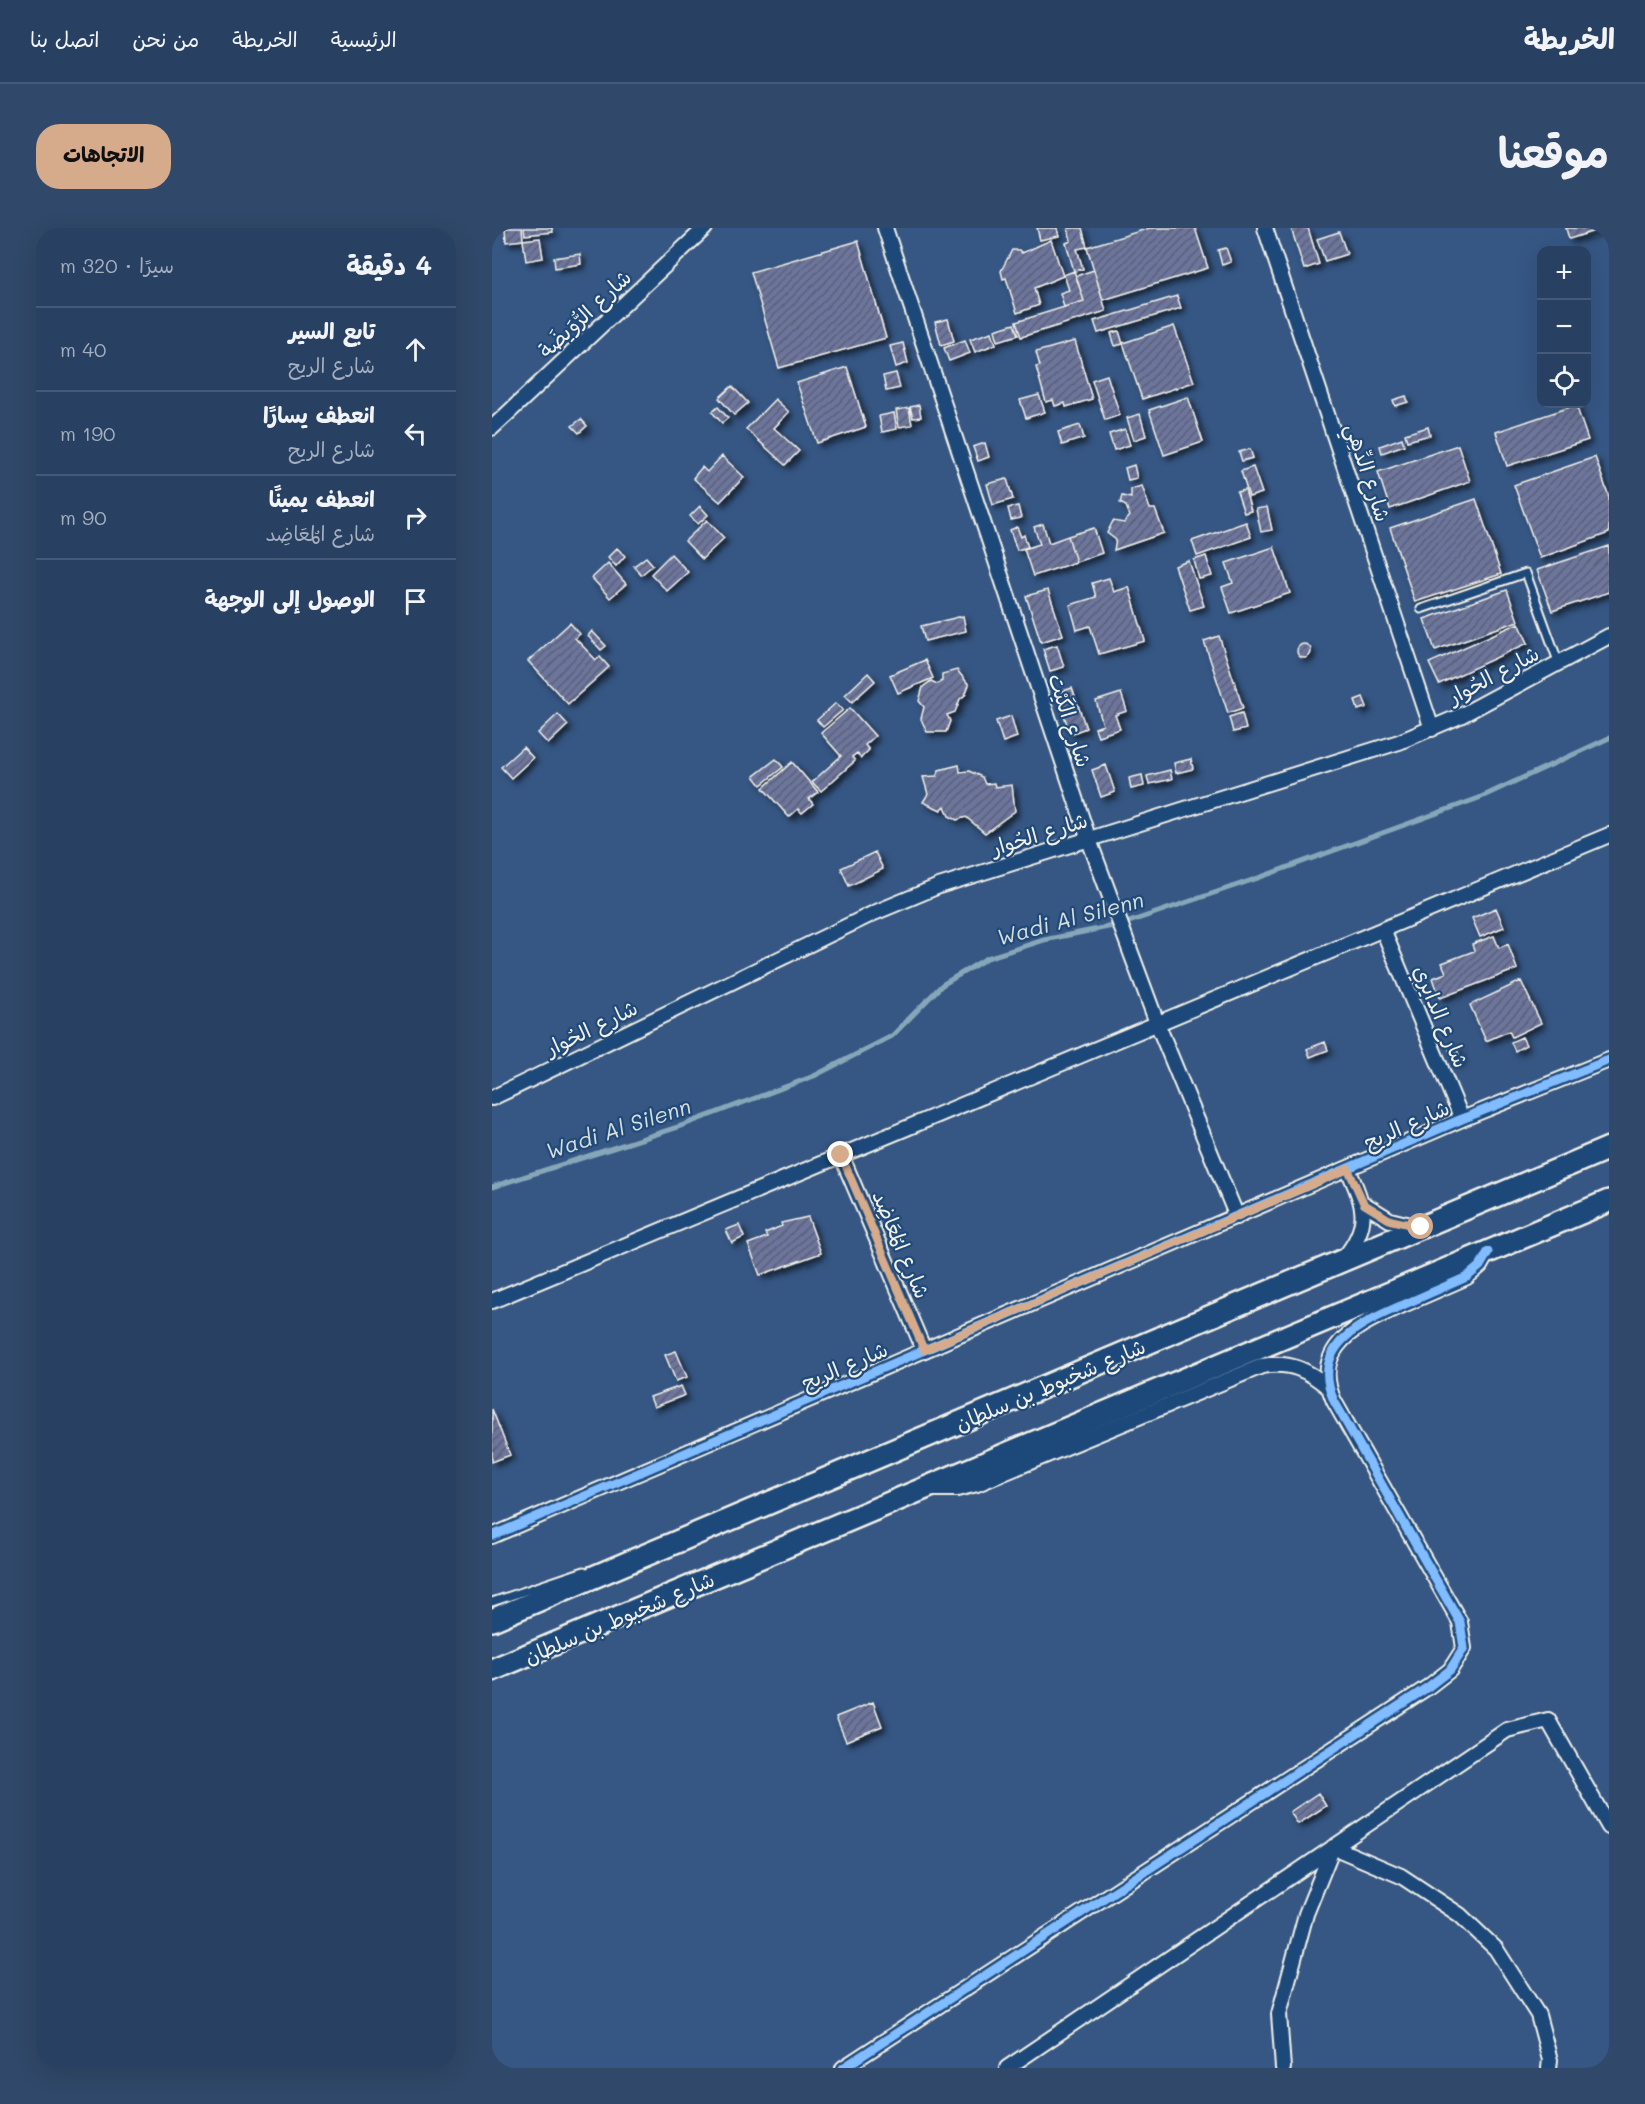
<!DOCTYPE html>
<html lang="ar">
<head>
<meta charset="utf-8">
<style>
	:root { --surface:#284163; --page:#304869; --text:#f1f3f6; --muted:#a5afbe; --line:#445a78; --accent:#d6ab8b }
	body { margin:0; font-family:Mali,"Playpen Sans Arabic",sans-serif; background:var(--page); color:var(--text); direction:rtl }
	.controls { position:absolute; right:18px; top:18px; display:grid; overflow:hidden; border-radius:12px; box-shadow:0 6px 24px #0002 }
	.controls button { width:54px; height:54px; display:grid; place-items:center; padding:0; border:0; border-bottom:2px solid var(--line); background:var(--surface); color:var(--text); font:30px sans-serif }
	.stop { position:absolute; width:18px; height:18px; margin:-14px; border:4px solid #d6ab8b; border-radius:50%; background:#fff }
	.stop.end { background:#d6ab8b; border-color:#fff; box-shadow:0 2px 6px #0008 }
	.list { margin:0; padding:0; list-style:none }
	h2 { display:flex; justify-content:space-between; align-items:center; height:78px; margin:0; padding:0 24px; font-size:26px }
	h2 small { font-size:20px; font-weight:400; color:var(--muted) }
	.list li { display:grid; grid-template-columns:39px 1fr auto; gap:18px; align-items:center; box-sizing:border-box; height:84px; padding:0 24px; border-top:2px solid var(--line) }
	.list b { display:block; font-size:22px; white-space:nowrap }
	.list p { margin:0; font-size:20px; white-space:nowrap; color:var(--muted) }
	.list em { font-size:20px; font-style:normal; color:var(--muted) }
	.icon { flex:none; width:33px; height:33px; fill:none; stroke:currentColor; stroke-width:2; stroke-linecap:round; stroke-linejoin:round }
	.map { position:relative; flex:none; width:1117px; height:1840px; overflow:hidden; direction:ltr; border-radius:24px }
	header { display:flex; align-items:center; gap:36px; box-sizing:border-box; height:84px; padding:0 30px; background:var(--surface); border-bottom:2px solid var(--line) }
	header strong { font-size:28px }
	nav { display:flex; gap:33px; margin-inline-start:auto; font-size:21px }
	.intro { display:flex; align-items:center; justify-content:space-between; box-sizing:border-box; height:144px; padding:0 36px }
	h1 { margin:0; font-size:42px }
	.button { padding:15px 27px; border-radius:24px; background:var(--accent); color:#111; font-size:21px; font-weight:700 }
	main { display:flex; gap:36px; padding:0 36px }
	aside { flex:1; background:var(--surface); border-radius:24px; box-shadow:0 6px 24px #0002 }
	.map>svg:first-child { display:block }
</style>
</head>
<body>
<header>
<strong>الخريطة</strong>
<nav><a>الرئيسية</a><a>الخريطة</a><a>من نحن</a><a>اتصل بنا</a></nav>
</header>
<div class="intro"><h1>موقعنا</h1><a class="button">الاتجاهات</a></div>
<main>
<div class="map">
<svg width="1117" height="1840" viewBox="0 0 1117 1840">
	<defs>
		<pattern id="building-hatch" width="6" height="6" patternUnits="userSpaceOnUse" patternTransform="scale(1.5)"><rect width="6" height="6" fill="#6c759c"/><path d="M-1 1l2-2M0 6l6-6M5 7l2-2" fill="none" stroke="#5c6175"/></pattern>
		<filter id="shadow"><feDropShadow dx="4" dy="4" stdDeviation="3" flood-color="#0009"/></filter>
	</defs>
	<rect width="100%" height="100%" fill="#365784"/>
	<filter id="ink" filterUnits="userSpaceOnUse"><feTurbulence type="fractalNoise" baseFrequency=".0167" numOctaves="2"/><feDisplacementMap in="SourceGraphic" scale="12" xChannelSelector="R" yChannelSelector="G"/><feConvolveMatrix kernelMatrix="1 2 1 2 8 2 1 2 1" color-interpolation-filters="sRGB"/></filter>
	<g filter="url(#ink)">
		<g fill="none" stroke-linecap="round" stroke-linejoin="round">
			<!-- stream -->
			<path stroke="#87a7b9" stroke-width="5" d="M0 959 186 899 322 848 400 808 450 757 495 730 552 712 631 696 766 650 987 570 1117 510"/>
		</g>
		<!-- building -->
		<path fill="url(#building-hatch)" stroke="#f4f1e8" stroke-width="1.5" filter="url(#shadow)" d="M13 0H30L31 12 14 14Z
			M32 0H60L61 4 33 7Z
			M545 0H565L567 8 548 12Z
			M576 0H590L595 19 585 21 591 41 582 43 574 15 579 13Z
			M658 0H703L716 40 611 72 595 19Z
			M799 0H816L827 36 812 41Z
			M1074 0H1112L1077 11Z
			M847 4 855 26 833 33 825 11Z
			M48 10 51 30 34 33 31 12Z
			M559 12 571 48 542 60 547 77 525 85 514 50 511 51 509 43 520 22H527L530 25Z
			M366 13 394 110 287 140 259 44Z
			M734 20 739 34 730 37 726 22Z
			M88 26 89 36 63 40 62 30Z
			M602 42 614 83 529 109 524 94 592 73 584 48Z
			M582 43 592 73 572 79 568 65 577 62 572 47Z
			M685 68 689 80 606 105 602 93Z
			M456 91 462 113 449 117 443 94Z
			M522 96 526 107 506 113 503 102Z
			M682 98 702 154 650 171 631 115Z
			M627 103 631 116 623 118 619 105Z
			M500 104 504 116 483 124 478 111Z
			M473 112 478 125 457 133 452 120Z
			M583 113 600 171 574 179 573 175 563 178 561 172 554 174 544 139 548 138 544 124Z
			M411 115 416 135 404 139 398 118Z
			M355 139 374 199 325 215 305 155Z
			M404 145 408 160 394 163 391 148Z
			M615 147 628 187 613 192 600 152Z
			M240 158 256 175 242 187 227 170Z
			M547 167 553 184 534 190 528 172Z
			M914 168 916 174 903 178 901 172Z
			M696 169 711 214 672 227 657 182Z
			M283 171 297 184 282 200 307 223 293 237 254 201Z
			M427 177 429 189 421 190 418 179Z
			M1084 177 1096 212 1015 238 1004 204Z
			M226 179 236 190 230 195 220 184Z
			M417 180 420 197 407 199 404 182Z
			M402 185 405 201 390 204 387 188Z
			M648 186 654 208 642 212 635 190Z
			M89 191 95 198 87 205 80 198Z
			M588 197 592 210 570 217 566 204Z
			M936 199 938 207 915 213 913 206Z
			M633 201 638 217 622 222 617 206Z
			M910 210 912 217 890 225 888 218Z
			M493 215 497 229 486 233 481 219Z
			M966 217 978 253 898 281 886 244Z
			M758 221 761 230 750 233 747 224Z
			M230 228 252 249 228 274 201 250 210 239 215 244Z
			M1103 229 1117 269V305L1048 330 1022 257Z
			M642 237 645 250 636 252 633 240Z
			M761 239 770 265 757 269 749 243Z
			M515 251 521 271 501 277 495 256Z
			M650 258 658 281H663L672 305 622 322 624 312 615 305 621 293 632 295 638 288 634 278 628 275 630 268 639 270V261Z
			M753 262 759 283 752 285 745 264Z
			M984 271 1009 346 923 374 898 300Z
			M208 278 216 287 206 296 198 288Z
			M526 278 529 290 519 292 516 280Z
			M775 279 780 302 769 304 764 281Z
			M215 292 232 310 210 331 193 313Z
			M754 294 759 309 705 328 700 313Z
			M551 296 557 315 576 308 584 334 541 348 532 321 548 316 542 299Z
			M525 299 529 309 532 307 536 319 525 322 518 302Z
			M602 300 610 325 584 334 576 308Z
			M1117 318V364L1060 383 1045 342Z
			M782 319 798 365 739 385 730 359 741 355 734 335Z
			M125 320 133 328 124 338 116 329Z
			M179 326 196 344 175 363 159 346Z
			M714 328 720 348 707 351 702 332Z
			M154 329 161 337 149 347 142 338Z
			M697 333 712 378 698 382 683 338Z
			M116 335 134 356 118 370 100 350Z
			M617 350 622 364 637 359 653 413 607 426 598 398 585 402 578 377 604 369 600 355Z
			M556 362 571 407 549 414 534 368Z
			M1015 362 1026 393 943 422 932 391Z
			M471 388 474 403 433 413 429 398Z
			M78 395 88 406 83 410 104 432 108 429 117 439 76 476 36 433Z
			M1027 395 1036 415 947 456 937 435Z
			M100 403 114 418 109 422 96 408Z
			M727 408 751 480 736 485 712 413Z
			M805 423a7 7 0 1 1 14 0a7 7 0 1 1-14 0Z
			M565 417 572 439 558 443 551 421Z
			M433 432 441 450 406 465 398 447Z
			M465 442 477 457 473 467 468 471 463 484 455 487 458 493 454 504H435L429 491 432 479 427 473 431 459 439 453 445 456 450 453V446Z
			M376 445 383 453 360 474 353 467Z
			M580 460 594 500 578 506 565 465Z
			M629 465 635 483 623 487 628 501 606 508 603 500 611 497 604 473Z
			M871 469 875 479 866 482 863 472Z
			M344 475 351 482 331 499 325 492Z
			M358 480 383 508 373 517 377 522 369 530 365 525 360 529 363 533 329 563 320 554 349 528 329 505Z
			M750 485 754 501 741 504 737 489Z
			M66 486 76 497 56 516 46 505Z
			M519 488 525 509 511 514 504 493Z
			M31 519 41 530 19 550 9 539Z
			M284 531 291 539 269 557 262 548Z
			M699 531 701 541 684 545 682 535Z
			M300 534 326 564 317 571 321 576 310 585 306 581 297 589 271 560Z
			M467 537 468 544 477 543 490 549 493 556 502 555 503 559 520 557 523 583 493 605 474 589 465 592 457 588 453 578 449 582 431 574 436 566 431 549 445 548 447 542Z
			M614 537 623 564 609 569 600 542Z
			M678 542 680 551 657 556 655 548Z
			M650 547 652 558 639 561 637 550Z
			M383 624 391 641 357 658 349 640Z
			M1004 680 1012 699 988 709 980 690Z
			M1002 708 1007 720 1016 716 1025 741 948 770 941 750 954 745 950 735 982 723 980 716Z
			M1029 753 1049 795 1020 809 1017 803 994 813 978 777Z
			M1030 809 1034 817 1023 823 1019 814Z
			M833 814 836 822 818 829 815 821Z
			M964 819 969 833 962 836 957 822Z
			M316 989 329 1025 268 1047 256 1016 275 1009 273 1005 290 998 289 995Z
			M247 997 252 1009 240 1015 234 1002Z
			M184 1123 195 1149 184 1153 173 1127Z
			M189 1158 193 1167 162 1179 158 1169Z
			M0 1181 18 1227 0 1234Z
			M381 1474 390 1498 354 1513 344 1489Z
			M826 1565 834 1578 806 1596 798 1584Z"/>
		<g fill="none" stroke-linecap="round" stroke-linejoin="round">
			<!-- lane casing -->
			<g stroke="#f4f1e8" stroke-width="11">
				<path id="lane" d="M929 381 1034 345 1067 436
					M0 1374 92 1343"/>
			</g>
			<!-- street casing -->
			<g stroke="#f4f1e8" stroke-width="18">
				<path id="street" d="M393 0 597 612 665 795 745 989
					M773 0 940 501
					M0 200 213 0
					M891 702 970 891
					M0 870 382 685 447 658 907 514 968 488 1117 408
					M349 927 432 1122
					M872 976 898 992 927 999
					M852 1030C880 995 872 978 856 941
					M0 1073 1117 607
					M442 1261H465L485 1256 770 1138C798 1133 816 1142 837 1160
					M0 1308 970 891 1117 832
					M351 1840 936 1459 958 1442 972 1420 968 1394 842 1173C817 1117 870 1095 911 1077 932 1068 954 1058 975 1049L988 1038 996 1024
					M515 1840 1015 1502 1056 1492 1117 1599
					M791 1840 787 1786 814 1686 841 1619 909 1648 968 1687 1004 1721 1046 1787 1058 1832 1057 1840"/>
			</g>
			<!-- primary casing -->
			<g stroke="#f4f1e8" stroke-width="26">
				<path id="primary" d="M0 1392 1117 920
					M0 1442 1117 973"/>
			</g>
			<!-- lane -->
			<use href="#lane" stroke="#1f4a7a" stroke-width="7"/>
			<!-- street -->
			<use href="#street" stroke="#1f4a7a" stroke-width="14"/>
			<!-- primary -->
			<use href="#primary" stroke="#1f4a7a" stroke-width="21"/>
			<!-- cycleway casing -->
			<g stroke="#1f4a7a" stroke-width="13">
				<path id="cycleway" d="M0 1308 970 891 1117 832
					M351 1840 936 1459 958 1442 972 1420 968 1394 842 1173C817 1117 870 1095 911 1077 932 1068 954 1058 975 1049L988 1038 996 1024"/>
			</g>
			<!-- cycleway -->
			<use href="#cycleway" stroke="#80bcff" stroke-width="9"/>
		</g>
	</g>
	<g fill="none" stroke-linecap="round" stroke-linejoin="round" filter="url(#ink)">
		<!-- route -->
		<path stroke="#d6ab8b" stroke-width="8" d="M349 927 432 1122 856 941 872 976 898 992 929 999"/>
	</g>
	<g text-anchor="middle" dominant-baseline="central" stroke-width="4.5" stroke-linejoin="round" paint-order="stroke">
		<!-- street labels -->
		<g font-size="21" fill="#f4f1e8" stroke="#1f4a7a">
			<text transform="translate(92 85) rotate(-43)">شارع الرُّوَيضَة</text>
			<text transform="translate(877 244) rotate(72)">شارع الدِّهِي</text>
			<text transform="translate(1001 446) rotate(-28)">شارع الحُوار</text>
			<text transform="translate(579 492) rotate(72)">شارع الكَيْت</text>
			<text transform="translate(547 605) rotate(-17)">شارع الحُوار</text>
			<text transform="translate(950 788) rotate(67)">شارع الدايري</text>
			<text transform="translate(99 799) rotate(-26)">شارع الحُوار</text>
			<text transform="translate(914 896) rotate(-24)">شارع الريح</text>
			<text transform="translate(410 1016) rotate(67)">شارع المُعَاضِد</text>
			<text transform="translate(352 1137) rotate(-23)">شارع الريح</text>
			<text transform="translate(558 1156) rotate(-23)">شارع شخبوط بن سلطان</text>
			<text transform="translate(127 1389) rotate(-23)">شارع شخبوط بن سلطان</text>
		</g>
		<!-- water labels -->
		<g font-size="22" font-style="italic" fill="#d9dedc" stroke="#1f4a7a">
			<text transform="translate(578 690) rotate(-15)">Wadi Al Silenn</text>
			<text transform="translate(126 900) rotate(-18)">Wadi Al Silenn</text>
		</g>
	</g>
</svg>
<div class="controls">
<button>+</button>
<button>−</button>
<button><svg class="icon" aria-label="locate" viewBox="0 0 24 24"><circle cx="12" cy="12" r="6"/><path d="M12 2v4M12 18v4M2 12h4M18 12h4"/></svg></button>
</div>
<div class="stop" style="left:929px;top:999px"></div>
<div class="stop end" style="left:349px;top:927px"></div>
</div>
<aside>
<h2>4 دقيقة<small>سيرًا · 320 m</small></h2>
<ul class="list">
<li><svg class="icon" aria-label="ahead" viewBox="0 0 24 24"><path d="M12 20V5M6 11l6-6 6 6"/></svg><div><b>تابع السير</b><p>شارع الريح</p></div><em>40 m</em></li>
<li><svg class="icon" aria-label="left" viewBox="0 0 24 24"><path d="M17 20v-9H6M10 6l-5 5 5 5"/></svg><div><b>انعطف يسارًا</b><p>شارع الريح</p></div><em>190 m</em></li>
<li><svg class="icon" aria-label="right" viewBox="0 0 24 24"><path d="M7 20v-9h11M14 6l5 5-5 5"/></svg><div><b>انعطف يمينًا</b><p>شارع المُعَاضِد</p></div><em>90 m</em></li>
<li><svg class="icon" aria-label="arrive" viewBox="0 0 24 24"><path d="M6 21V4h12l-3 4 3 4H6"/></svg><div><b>الوصول إلى الوجهة</b></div></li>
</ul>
</aside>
</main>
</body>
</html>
